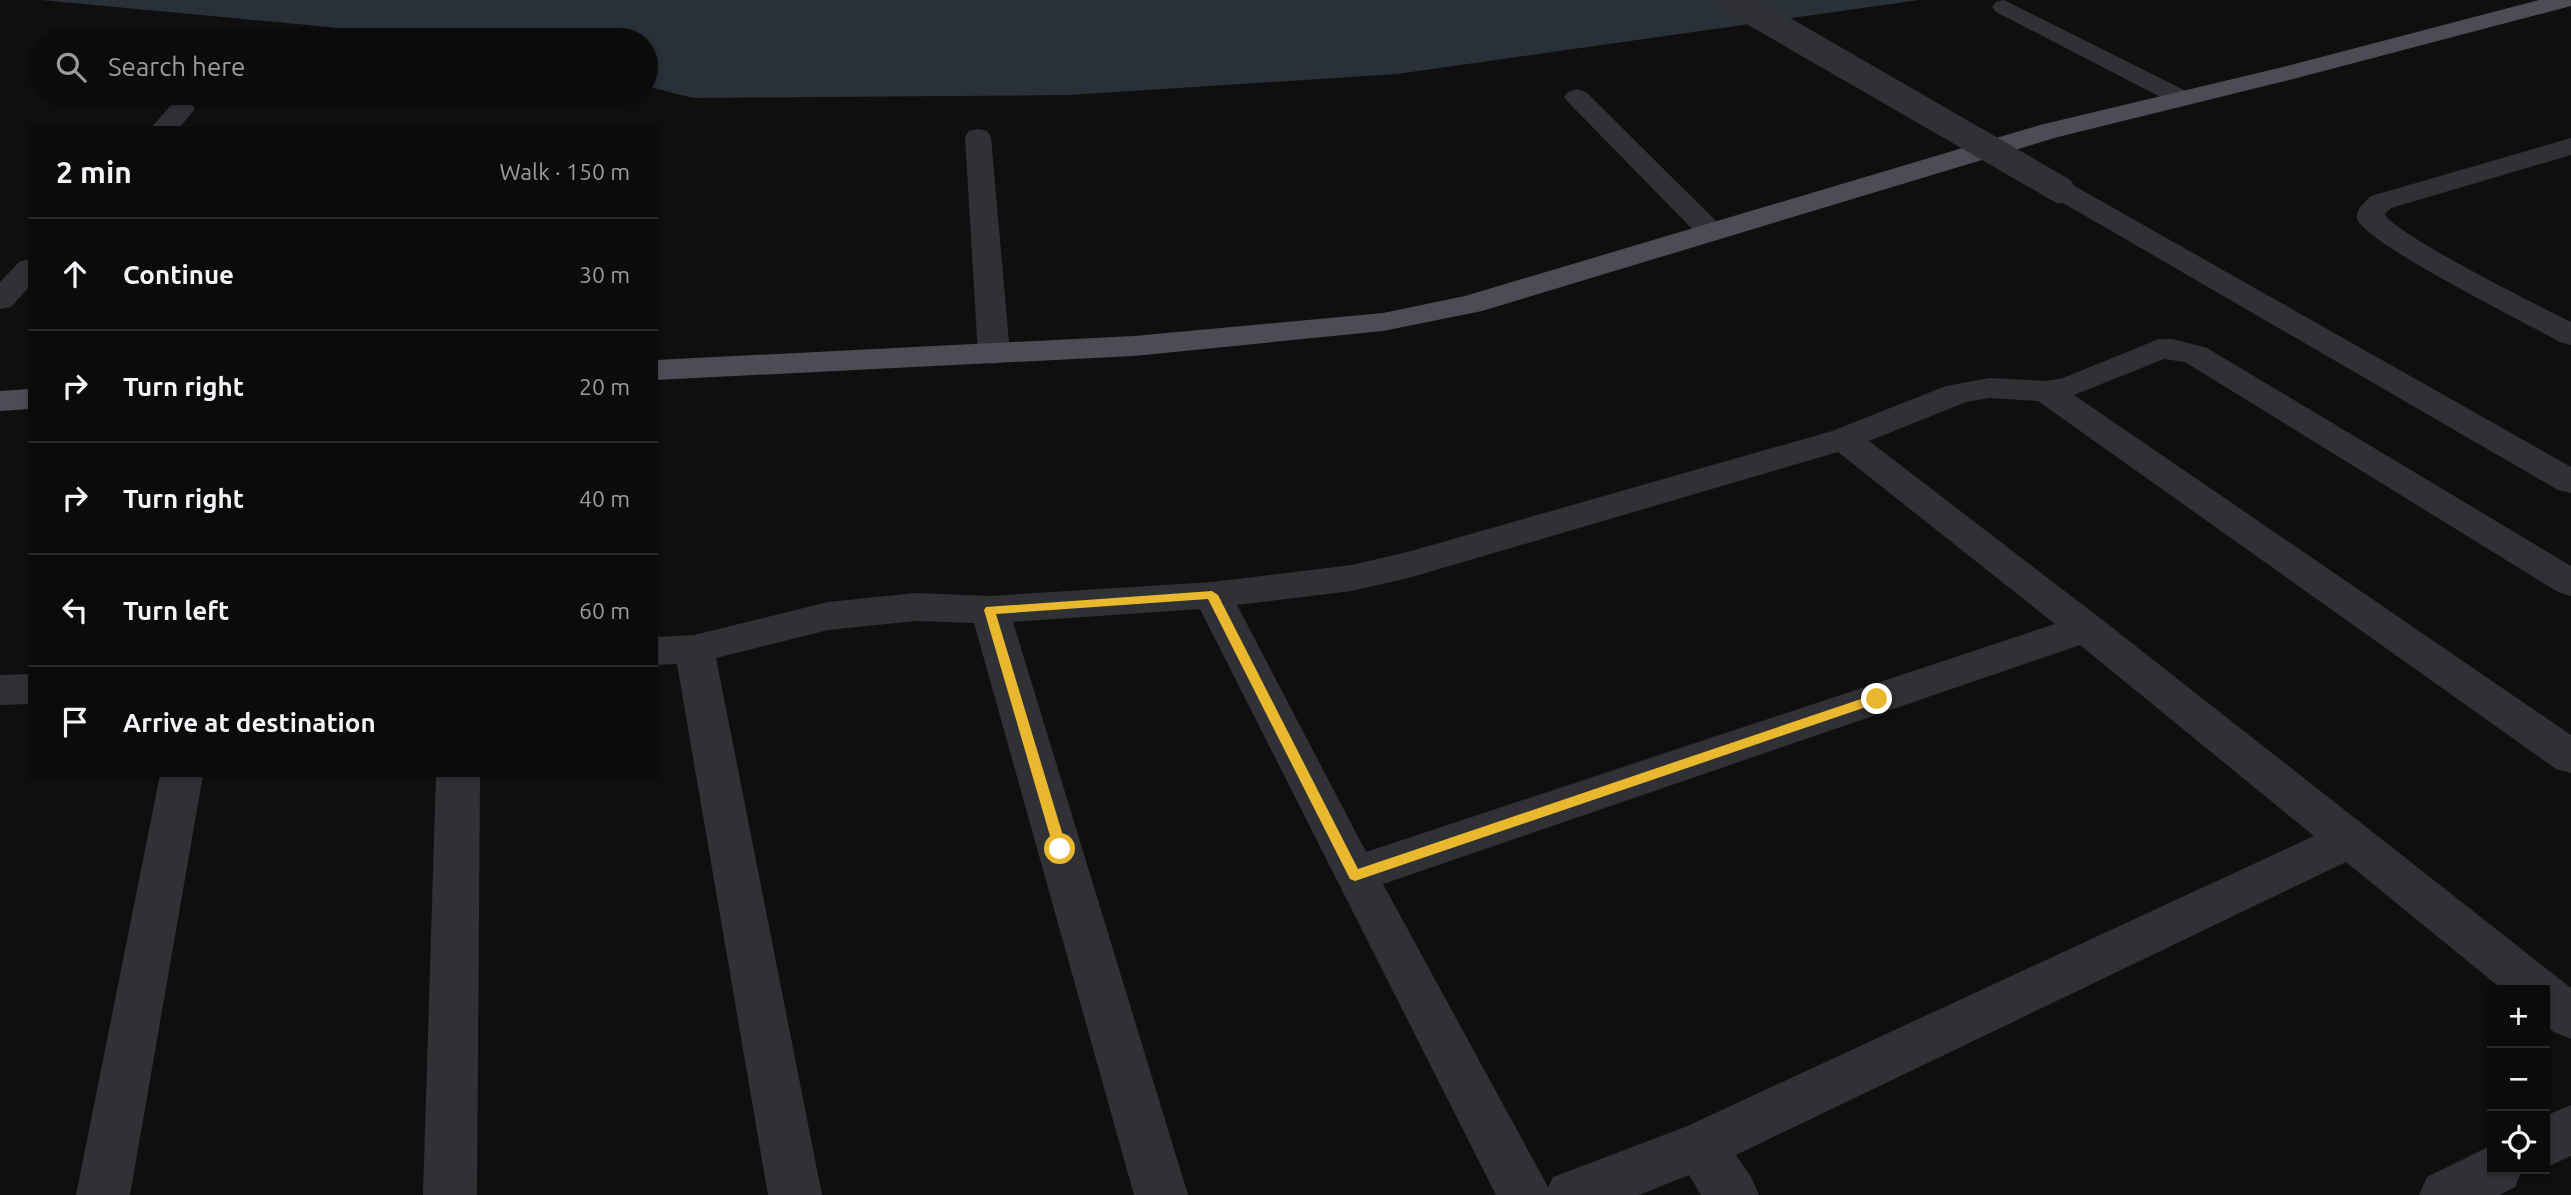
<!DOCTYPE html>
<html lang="en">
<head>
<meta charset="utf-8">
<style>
	:root { --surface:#0b0b0c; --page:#141415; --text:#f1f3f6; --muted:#9a9b9d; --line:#2b2b2d }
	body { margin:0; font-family:Ubuntu,sans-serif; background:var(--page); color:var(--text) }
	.controls { position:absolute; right:21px; bottom:21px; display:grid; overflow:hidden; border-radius:0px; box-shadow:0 2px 5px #0004 }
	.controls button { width:63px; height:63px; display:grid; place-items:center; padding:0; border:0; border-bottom:2px solid var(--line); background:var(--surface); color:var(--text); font:35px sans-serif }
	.stop { position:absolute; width:21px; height:21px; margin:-16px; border:5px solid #eab82e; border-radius:50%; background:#fff }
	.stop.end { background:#eab82e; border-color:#fff; box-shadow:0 2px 7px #0008 }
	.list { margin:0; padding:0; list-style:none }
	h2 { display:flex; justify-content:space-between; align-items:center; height:91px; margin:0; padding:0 28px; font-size:30px }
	h2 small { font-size:23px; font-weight:400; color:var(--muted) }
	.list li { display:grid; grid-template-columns:46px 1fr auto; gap:21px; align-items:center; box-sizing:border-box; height:112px; padding:0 28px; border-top:2px solid var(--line) }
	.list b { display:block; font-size:26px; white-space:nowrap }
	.list em { font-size:23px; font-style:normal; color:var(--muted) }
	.icon { flex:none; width:38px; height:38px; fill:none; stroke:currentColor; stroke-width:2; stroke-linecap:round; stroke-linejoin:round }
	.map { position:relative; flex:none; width:2571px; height:1195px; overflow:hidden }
	.search { position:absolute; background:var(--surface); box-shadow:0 2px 5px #0004; left:28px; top:28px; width:630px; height:77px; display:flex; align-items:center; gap:18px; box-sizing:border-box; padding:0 24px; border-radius:38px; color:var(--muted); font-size:26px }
	.panel { position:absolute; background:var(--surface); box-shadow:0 2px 5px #0004; left:28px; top:126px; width:630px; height:651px; border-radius:0px }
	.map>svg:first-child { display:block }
</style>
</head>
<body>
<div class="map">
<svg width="2571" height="1195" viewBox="0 0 2571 1195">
	<rect width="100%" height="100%" fill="#0f0f10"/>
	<!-- water -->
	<path fill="#293038" d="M41 0H1919L1397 74 1069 95 693 98 646 86V40H417L329 27Z"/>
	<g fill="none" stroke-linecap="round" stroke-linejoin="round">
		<!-- minor -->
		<path fill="#303135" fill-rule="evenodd" d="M2004 0 2190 93 2194 98 2190 103 2181 106 2172 103 1996 12 1992 7 1996 2Z
			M1577 89 1586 92 1720 225 1725 231 1720 237 1710 240 1700 237 1568 102 1564 97 1568 92Z
			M182 101 191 103 195 109 179 128H151L173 103Z
			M978 129 987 131 991 137 1010 354 1005 361 994 364 983 361 978 354 965 137 969 131Z
			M2571 138V155L2391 208 2385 214C2392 233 2543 308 2571 322V345L2560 342C2530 325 2362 242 2357 218 2355 210 2366 201 2371 196Z
			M2061 182 2071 184 2571 467V493L2558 490 2051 196 2047 190 2051 184Z
			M30 259V286L11 307 0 309V282L19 262Z
			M2159 339H2173L2207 348 2571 566V596L2558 592 2185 362 2164 359 2074 395 2571 735V773L2556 769 2038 401 1989 398 1966 402 1869 441 2100 618 2571 988V1039L2554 1032 2545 1025V990H2503L2346 862 1736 1155 1751 1177 1759 1195H1701L1689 1175 1639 1195H1496L1200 609 1013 622 1188 1195H1134L974 623 916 621 828 630 716 658 822 1195H768L677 664 656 665V637L694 635 828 602 916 593 990 596 1212 582 1352 565 1411 551 1832 431 1946 386 1989 378 2046 381 2063 378ZM1838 452 2055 624 1366 852 1237 605 1352 591 1412 577ZM2080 645 2314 836 1685 1127 1553 1177 1548 1187 1383 884Z
			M30 674V704L0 705V675Z
			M160 775H203L130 1195H76Z
			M436 775H480L477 1195H423Z
			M2571 1105V1156L2545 1168V1116Z
			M2492 1145V1169H2522L2515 1187 2500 1195H2419L2427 1177Z"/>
		<!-- major -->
		<path fill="#4c4d54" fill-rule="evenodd" d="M2539 0H2571V6L2297 78 2058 137 1482 311 1383 331 1134 356 656 380V360L1134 336 1383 313 1465 296 2040 125 2283 67Z
			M30 389V409L0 411V391Z"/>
		<!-- minor-bridge -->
		<path stroke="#303135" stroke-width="27" d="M1732 0 2061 190"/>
	</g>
	<!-- route -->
	<path fill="#eab82e" d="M1212 591 1218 595 1358 869 1873 695H1881L1883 699 1881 702 1355 881 1350 879 1208 599 996 614 1067 849 1060 855 1055 853 984 610 986 607Z"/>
</svg>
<div class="controls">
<button>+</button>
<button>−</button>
<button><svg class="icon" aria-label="locate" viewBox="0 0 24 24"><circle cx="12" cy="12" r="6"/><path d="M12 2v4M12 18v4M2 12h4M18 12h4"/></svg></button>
</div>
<div class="stop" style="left:1060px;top:849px"></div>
<div class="stop end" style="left:1877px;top:699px"></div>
<div class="search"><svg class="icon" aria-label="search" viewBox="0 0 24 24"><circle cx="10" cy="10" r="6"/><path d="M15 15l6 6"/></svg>Search here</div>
<section class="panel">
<h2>2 min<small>Walk · 150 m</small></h2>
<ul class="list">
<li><svg class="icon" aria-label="ahead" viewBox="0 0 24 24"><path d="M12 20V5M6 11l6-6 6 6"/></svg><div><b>Continue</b></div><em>30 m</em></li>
<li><svg class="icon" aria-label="right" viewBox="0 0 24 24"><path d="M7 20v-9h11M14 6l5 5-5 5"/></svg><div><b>Turn right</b></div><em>20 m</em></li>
<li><svg class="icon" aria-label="right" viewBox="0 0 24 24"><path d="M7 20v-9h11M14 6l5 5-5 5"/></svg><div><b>Turn right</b></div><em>40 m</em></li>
<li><svg class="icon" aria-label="left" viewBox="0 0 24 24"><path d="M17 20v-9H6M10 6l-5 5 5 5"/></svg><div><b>Turn left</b></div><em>60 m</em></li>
<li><svg class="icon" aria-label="arrive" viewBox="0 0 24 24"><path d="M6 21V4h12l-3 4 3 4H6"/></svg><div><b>Arrive at destination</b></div></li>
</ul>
</section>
</div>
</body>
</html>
